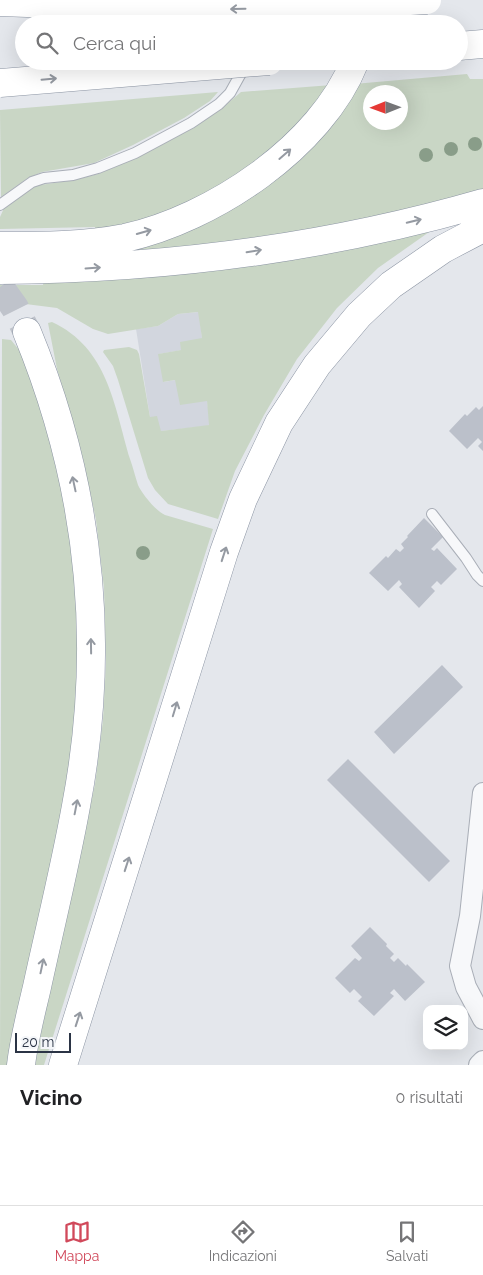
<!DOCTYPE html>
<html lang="it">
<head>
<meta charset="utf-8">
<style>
	:root { --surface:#fff; --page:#f6f6f6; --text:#202124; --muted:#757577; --line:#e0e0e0; --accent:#d1495b }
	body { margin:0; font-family:Raleway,sans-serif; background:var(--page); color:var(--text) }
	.controls { position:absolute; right:15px; bottom:15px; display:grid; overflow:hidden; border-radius:10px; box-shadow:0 5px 20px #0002 }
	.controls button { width:45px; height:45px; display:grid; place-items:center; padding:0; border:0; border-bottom:1px solid var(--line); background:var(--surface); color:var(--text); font:25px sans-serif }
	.compass { position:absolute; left:363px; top:85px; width:45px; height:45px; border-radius:50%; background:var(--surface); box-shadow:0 5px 20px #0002; rotate:269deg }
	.scale { position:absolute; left:15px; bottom:12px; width:56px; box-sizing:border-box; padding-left:5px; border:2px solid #2b3445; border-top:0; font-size:14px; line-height:18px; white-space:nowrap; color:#2b3445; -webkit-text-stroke:4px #f4f6f9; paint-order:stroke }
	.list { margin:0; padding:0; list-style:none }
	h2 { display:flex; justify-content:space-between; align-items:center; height:65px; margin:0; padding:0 20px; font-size:21px }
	h2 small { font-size:16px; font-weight:400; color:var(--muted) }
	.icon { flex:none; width:28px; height:28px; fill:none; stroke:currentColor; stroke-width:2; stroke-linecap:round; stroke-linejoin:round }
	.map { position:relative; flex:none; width:483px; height:1065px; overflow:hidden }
	.search { position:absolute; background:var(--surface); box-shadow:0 5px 20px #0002; left:15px; right:15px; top:15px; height:55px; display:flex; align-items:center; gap:12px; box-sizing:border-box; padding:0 18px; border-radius:28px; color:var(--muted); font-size:19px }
	.sheet { height:140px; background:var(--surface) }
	nav { display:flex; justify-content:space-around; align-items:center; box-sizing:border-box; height:70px; border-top:1px solid var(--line); background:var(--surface); font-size:14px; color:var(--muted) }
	nav a { display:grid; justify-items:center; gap:2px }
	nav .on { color:var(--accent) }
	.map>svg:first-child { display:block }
</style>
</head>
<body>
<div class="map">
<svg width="483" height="1065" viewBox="0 0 483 1065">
	<rect width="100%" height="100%" fill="#e4e7ec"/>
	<!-- built -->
	<path fill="#d2d6de" d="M199 312 202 338 182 350 159 354 164 382 175 380 207 400 210 424 207 426 161 431 150 417 136 329 158 326 178 314Z"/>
	<!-- green -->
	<path fill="#c9d6c5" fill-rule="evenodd" d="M467 74 470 79H483V191L374 219 267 239 121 256 122 248 169 236 354 84ZM370 92H400V122H370Z
		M332 85 308 117 248 171 161 216 95 231V227L0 229V217L5 206 33 186 75 180 98 174 134 158 221 109 241 92Z
		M218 92 210 101 184 118 133 145 94 163 42 172 28 178 1 197 0 110Z
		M432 230 378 268 337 308 297 359 264 415 235 471 218 519 168 504 155 490 148 478 118 380 113 366 103 352 104 350 129 347 137 350 139 354 150 417 157 416 161 431 209 425 207 401 180 405 175 380 163 382 158 354 181 350 180 342 202 338 198 312 178 314 158 326 108 334 93 329 57 308 2 301 0 298V285H43L44 279Z
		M52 322C108 348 114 405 130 459 133 467 135 476 138 485 142 494 156 511 165 515L213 529 44 1065H34L95 784 103 720 106 662 104 588 96 520 83 459 57 369 48 323Z
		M2 339 11 340 20 351 34 385 49 433 62 487 76 566 79 633V701L70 775 8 1065H0Z"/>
	<!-- building -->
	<path fill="#bbc0ca" d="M483 406V451L478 446 482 442 478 438 467 449 449 431 465 414 467 416 476 407 479 410Z
		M424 518 443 537 431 549 434 551 437 548 457 569 441 585 437 581 431 587 435 591 419 608 399 587 402 584 399 580 388 591 369 573 386 556 388 558 396 549 400 552 404 548 401 544 408 537 407 536Z
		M442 665 463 687 394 754 374 732Z
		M348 759 450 861 429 882 327 780Z
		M370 927 387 944 386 946 394 954 390 958 394 962 398 958 406 966 407 964 425 982 405 1001 394 989 390 993 394 996 374 1016 358 1001 362 997 354 989 350 993 335 978 355 958 359 961 362 958 351 946Z"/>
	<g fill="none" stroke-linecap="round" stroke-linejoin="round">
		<!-- motorway-tunnel -->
		<path stroke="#bfc3cb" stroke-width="28" stroke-dasharray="28 14" stroke-linecap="butt" d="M0 287 15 308 27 332"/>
		<!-- service casing -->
		<g stroke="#a9aeb7" stroke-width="12">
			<path id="service" d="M0 205 32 182 44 178 73 175 98 168 135 153 191 123 219 104 230 93 245 66
				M432 514 466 558 477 575 483 581"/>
		</g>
		<!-- minor casing -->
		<g stroke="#a9aeb7" stroke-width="22">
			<path id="minor" d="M483 793 470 916 460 966 466 987 483 1019
				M479 1065 483 1061"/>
		</g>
		<!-- motorway casing -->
		<g stroke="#8b94a3" stroke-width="29">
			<path id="motorway" d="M368 24 375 0
				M459 46 483 44
				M0 246C42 246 84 246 125 238 212 219 321 147 355 61
				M0 270C163 269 327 248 483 203
				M21 1065C24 1039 31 1013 37 987 50 927 65 867 76 806 107 643 90 485 27 332
				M63 1065 224 552 243 499 279 423 317 365 359 315 391 285 443 249 483 228"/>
		</g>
		<!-- service -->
		<use href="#service" stroke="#f7f8fa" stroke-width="10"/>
		<!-- minor -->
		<use href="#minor" stroke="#f7f8fa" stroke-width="20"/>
		<!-- motorway -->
		<use href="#motorway" stroke="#fff" stroke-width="28"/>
		<!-- motorway-bridge casing -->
		<g stroke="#8b94a3" stroke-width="29" stroke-linecap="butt">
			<path id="motorway-bridge" d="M0 2 213 10 289 8 427 0
				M0 83 269 61"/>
		</g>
		<!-- motorway-bridge -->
		<use href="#motorway-bridge" stroke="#fff" stroke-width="28"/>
	</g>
	<!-- trees -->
	<g fill="#899d89">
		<circle cx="475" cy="144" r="7"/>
		<circle cx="451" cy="149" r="7"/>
		<circle cx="426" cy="155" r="7"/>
		<circle cx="143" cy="553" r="7"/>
	</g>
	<!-- one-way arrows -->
	<defs><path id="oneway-shaft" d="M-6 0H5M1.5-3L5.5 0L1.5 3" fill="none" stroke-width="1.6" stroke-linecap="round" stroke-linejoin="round" transform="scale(1.25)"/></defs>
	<g stroke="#959aa2">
		<use href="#oneway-shaft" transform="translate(238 9) rotate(179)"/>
		<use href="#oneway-shaft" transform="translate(49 79) rotate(-5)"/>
		<use href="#oneway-shaft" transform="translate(285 154) rotate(-41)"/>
		<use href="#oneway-shaft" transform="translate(414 221) rotate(-14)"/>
		<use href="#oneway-shaft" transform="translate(144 232) rotate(-16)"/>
		<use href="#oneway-shaft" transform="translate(254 251) rotate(-9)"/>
		<use href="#oneway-shaft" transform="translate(93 268) rotate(-4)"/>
		<use href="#oneway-shaft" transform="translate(74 484) rotate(-102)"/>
		<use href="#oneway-shaft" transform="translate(224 554) rotate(-72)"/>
		<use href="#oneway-shaft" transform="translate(91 646) rotate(-91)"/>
		<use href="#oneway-shaft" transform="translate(175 709) rotate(-73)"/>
		<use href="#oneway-shaft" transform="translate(76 807) rotate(-79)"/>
		<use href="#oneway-shaft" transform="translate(127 864) rotate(-72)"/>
		<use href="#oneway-shaft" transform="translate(42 966) rotate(-78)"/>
		<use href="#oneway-shaft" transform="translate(78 1019) rotate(-72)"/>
	</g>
</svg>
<div class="controls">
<button><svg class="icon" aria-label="layers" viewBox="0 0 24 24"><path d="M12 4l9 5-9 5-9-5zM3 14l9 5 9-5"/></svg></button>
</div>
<svg class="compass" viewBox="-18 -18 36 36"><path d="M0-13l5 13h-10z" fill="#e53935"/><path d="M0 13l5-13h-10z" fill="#757577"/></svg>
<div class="scale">20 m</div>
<div class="search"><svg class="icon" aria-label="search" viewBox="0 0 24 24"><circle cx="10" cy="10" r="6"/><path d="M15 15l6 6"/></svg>Cerca qui</div>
</div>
<section class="sheet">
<h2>Vicino<small>0 risultati</small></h2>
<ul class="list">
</ul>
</section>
<nav>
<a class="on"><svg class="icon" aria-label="map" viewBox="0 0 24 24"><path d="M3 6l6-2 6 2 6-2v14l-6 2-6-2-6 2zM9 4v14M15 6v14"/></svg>Mappa</a>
<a><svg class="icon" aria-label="directions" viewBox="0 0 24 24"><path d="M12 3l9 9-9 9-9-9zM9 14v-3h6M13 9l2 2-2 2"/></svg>Indicazioni</a>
<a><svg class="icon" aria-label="saved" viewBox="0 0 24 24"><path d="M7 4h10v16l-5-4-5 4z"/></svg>Salvati</a>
</nav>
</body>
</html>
